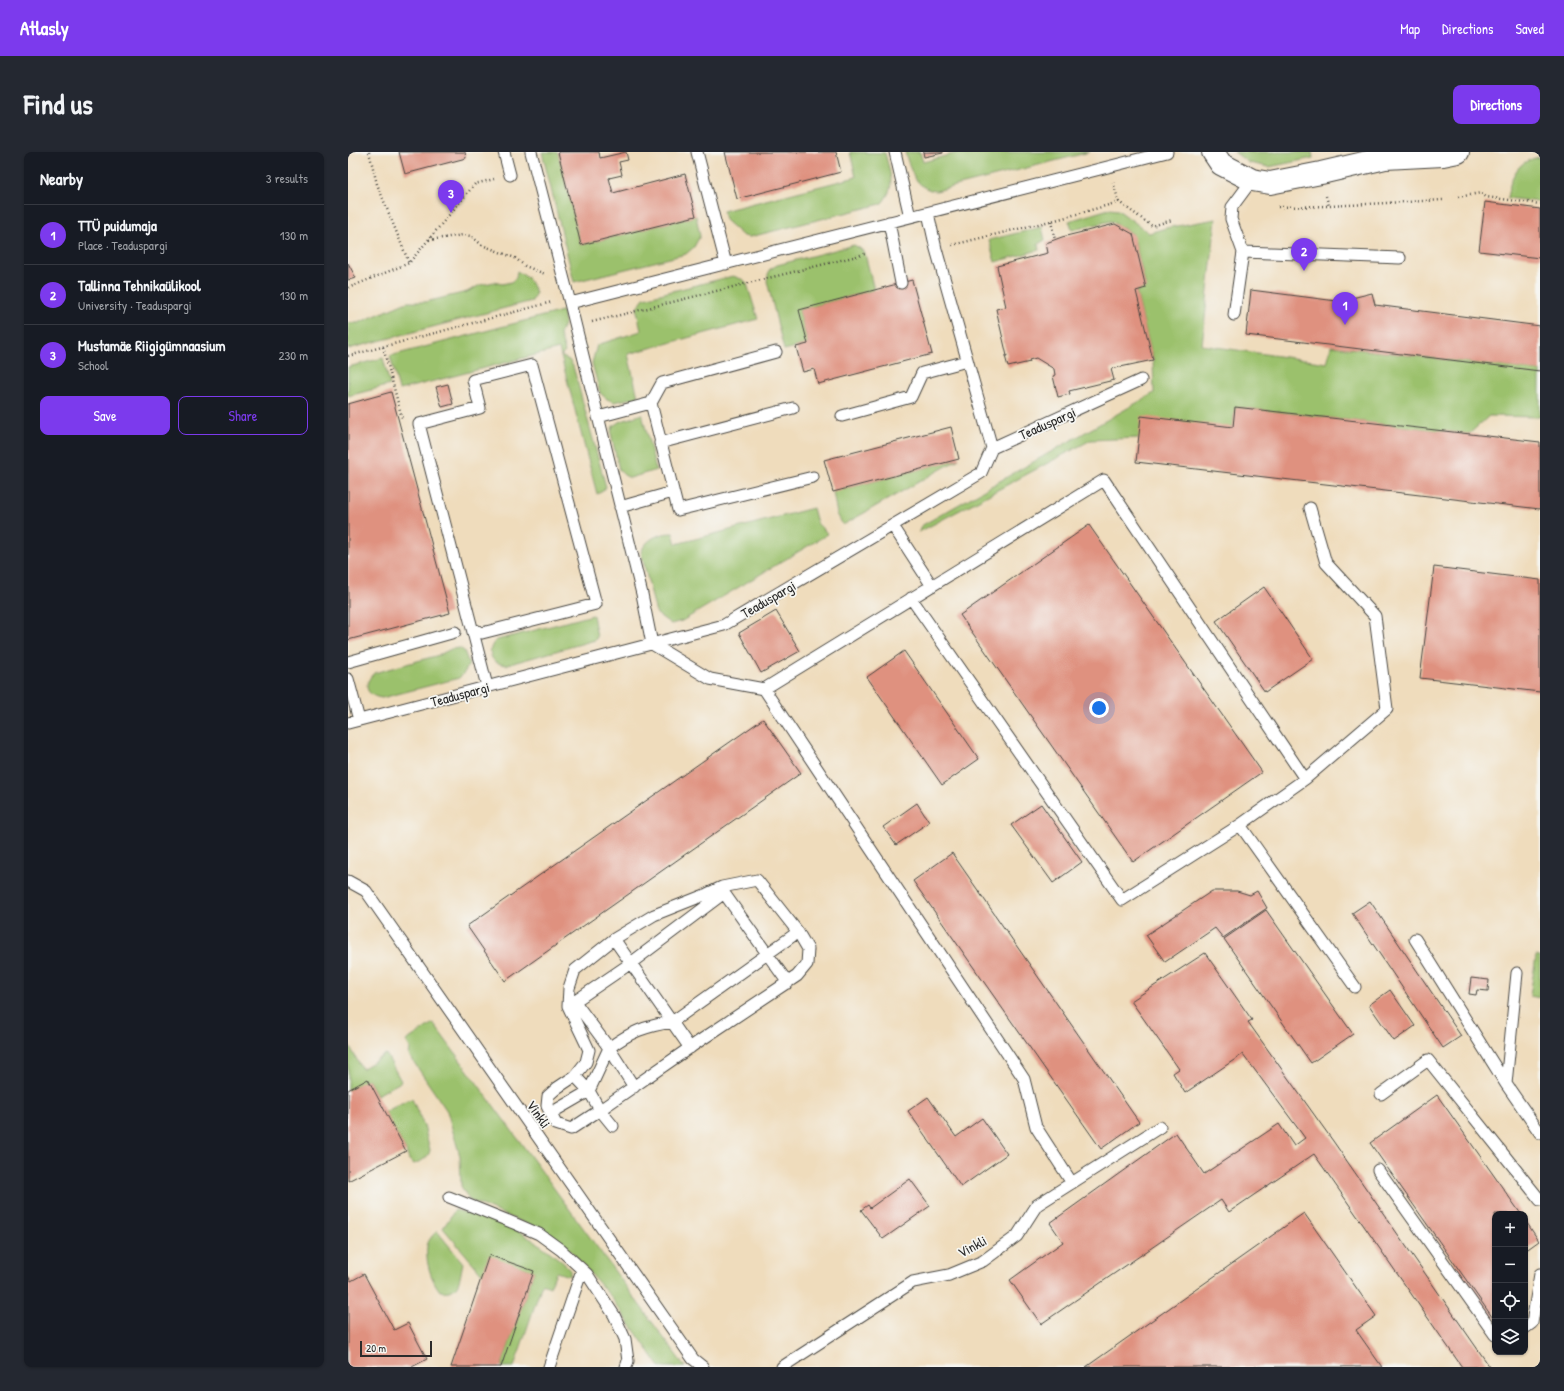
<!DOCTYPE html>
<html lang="en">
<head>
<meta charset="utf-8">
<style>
	:root { --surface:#171b24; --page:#242831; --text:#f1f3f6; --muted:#9ea1a6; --line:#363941; --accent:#7c3aed }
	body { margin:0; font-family:"Patrick Hand",sans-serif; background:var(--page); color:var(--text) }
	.controls { position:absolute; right:12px; bottom:12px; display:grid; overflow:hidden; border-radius:8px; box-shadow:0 1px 3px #0004 }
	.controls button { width:36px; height:36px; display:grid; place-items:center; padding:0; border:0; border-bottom:1px solid var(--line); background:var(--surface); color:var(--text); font:20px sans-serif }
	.scale { position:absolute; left:12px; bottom:10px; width:72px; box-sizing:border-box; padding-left:4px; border:2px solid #2b2b2b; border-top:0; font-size:11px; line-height:14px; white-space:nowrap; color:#2b2b2b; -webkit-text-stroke:3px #f6f6f2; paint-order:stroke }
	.you { position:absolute; left:751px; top:556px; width:14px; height:14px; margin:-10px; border:3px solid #fff; border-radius:50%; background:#1a73e8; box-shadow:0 0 0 6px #1a73e833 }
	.badge { display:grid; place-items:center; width:26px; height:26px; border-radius:50%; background:var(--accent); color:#fff; font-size:13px; font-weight:700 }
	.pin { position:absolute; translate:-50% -33px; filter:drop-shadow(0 1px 2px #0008) }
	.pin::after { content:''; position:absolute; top:21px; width:14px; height:12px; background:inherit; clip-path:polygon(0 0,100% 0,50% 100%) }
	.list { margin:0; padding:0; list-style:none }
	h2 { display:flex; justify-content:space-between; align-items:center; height:52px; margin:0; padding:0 16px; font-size:17px }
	h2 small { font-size:13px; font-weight:400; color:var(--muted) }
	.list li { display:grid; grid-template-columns:26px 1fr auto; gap:12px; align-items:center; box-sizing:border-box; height:60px; padding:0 16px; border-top:1px solid var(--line) }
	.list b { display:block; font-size:15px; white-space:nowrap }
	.list p { margin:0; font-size:13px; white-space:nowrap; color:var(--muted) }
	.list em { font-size:13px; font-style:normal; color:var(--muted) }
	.actions { display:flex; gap:8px; padding:12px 16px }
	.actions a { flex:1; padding:9px 0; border:1px solid var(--accent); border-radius:8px; text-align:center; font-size:14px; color:var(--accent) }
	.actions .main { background:var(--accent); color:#fff }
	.icon { flex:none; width:22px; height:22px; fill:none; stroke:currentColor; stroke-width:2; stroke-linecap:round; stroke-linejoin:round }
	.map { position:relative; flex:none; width:1192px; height:1215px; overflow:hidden; border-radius:8px }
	header { display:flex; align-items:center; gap:24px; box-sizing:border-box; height:56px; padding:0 20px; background:var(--accent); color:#fff }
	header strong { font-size:19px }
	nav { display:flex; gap:22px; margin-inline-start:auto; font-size:14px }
	.intro { display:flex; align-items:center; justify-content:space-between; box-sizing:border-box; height:96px; padding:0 24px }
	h1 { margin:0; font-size:28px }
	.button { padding:10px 18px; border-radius:8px; background:var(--accent); color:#fff; font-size:14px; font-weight:700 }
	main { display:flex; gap:24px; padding:0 24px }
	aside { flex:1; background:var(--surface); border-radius:8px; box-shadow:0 1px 3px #0004 }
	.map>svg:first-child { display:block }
</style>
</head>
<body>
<header>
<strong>Atlasly</strong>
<nav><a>Map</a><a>Directions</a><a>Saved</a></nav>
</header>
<div class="intro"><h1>Find us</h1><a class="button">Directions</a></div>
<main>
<aside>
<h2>Nearby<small>3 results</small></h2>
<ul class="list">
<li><span class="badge">1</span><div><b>TTÜ puidumaja</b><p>Place · Teaduspargi</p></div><em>130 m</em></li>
<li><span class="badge">2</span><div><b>Tallinna Tehnikaülikool</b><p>University · Teaduspargi</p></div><em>130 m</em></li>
<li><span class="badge">3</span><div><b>Mustamäe Riigigümnaasium</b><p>School</p></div><em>230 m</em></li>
</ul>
<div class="actions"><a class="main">Save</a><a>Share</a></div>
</aside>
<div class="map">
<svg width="1192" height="1215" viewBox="0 0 1192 1215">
	<rect width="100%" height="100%" fill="#f6f6f2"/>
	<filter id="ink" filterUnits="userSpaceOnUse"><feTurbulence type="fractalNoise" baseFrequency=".025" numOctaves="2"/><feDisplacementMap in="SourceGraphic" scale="8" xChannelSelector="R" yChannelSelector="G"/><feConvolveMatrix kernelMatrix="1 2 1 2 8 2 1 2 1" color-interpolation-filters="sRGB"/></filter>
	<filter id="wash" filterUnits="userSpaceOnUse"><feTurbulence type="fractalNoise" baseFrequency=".012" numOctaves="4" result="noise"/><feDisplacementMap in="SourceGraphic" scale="16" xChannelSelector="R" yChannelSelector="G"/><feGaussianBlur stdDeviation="0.9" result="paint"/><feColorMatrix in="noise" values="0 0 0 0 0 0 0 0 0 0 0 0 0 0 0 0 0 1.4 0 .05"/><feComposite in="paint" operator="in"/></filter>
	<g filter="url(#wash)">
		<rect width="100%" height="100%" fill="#efdcbc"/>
		<!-- green -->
		<path fill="#9bc16c" stroke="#63764c" d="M194 0H210L233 93 348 64 352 84 346 95 338 102 226 130Z
			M502 0 537 1C542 21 549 35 533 52L402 85 395 84 377 68 375 59 508 25Z
			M557 0H572L575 10 612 0H742L588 39C567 37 562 17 557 0Z
			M886 0H964L965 6 921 15 901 11Z
			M1192 5V50L1159 46C1163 25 1168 9 1192 5Z
			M761 57 770 58 801 81 818 76 868 67 854 193 979 211 983 194 1192 219V265L1141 264 1121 282 887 255 885 275 791 286 743 288 571 380 573 374 806 241 805 208 788 139 798 136 785 82 763 69 724 78 721 69Z
			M694 75 697 88 690 92 691 98 647 110 641 88Z
			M506 93 513 97 517 102 526 138 451 158 460 192 436 198 419 129 421 118 429 113Z
			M169 119 180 126 188 140 184 149 0 197V171H10L59 150H77L119 140 132 133 146 130 154 132 163 130 168 126Z
			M385 124 396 128 399 132 410 167 280 202 290 245 266 250 259 247 252 241 244 211 249 193 293 179 289 159 290 154 296 146Z
			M214 159 217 169 212 183 217 200 213 204 221 208 225 214 258 335 255 339 249 342 211 197 51 238 42 204Z
			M35 206 42 233 0 244V215Z
			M294 262 308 318 282 326 276 323 271 318 263 281 265 274 271 270Z
			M611 307 495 373 489 362 485 340Z
			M465 356 469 371 480 382 334 469 323 472 309 462 307 457 293 400C298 387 311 381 325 381L328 392Z
			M245 463 249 485 247 488 158 513C155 512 151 512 148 510 140 505 141 493 149 488Z
			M112 496 116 499 121 512 116 521 111 526 34 546C18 544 14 533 26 521L91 503 103 497Z
			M1188 804 1192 805V846L1182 844Z
			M85 871 337 1215H312L263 1145 223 1099 179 1072 121 1048 113 1034 112 1004 99 959 61 903 62 896 58 889Z
			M0 891 14 917 38 902 53 929 51 931 29 943 20 927 0 938Z
			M64 947 76 974 82 998C81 1006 72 1010 66 1012L61 1008 58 999 37 960 59 948Z
			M107 1058C118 1061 129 1063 140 1066 170 1077 199 1095 222 1117V1124L208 1120 202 1135 194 1132 166 1215H153L186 1119 141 1104 135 1123 95 1076Z
			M89 1079 115 1111C111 1127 113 1142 92 1139 83 1128 77 1109 79 1094 80 1088 85 1083 89 1079Z"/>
		<g id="blocks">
			<!-- building -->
			<path fill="#df917f" d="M51 0H117L118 6 57 22Z
				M210 0H251L252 6 278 0 280 8 271 10 274 23 261 26 265 41 337 22 348 64 233 93Z
				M377 0H488L493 20 389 47Z
				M575 0H595V1L576 5Z
				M1137 50 1192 57V106L1131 99Z
				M767 72 785 82 798 136 788 139 805 208 763 217 766 228 721 239 722 242 710 245 705 224 707 223 706 217 688 206 681 208 682 210 660 215 657 204H659L648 157 658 155 649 114 700 101 698 91 714 85Z
				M0 111 8 126 0 128Z
				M564 128 584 202 470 232 466 217 455 220 448 195 460 192 451 158Z
				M903 138 1004 151V146L1024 141 1027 153 1192 174V219L898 183Z
				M100 232 105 252 94 255 88 235Z
				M43 240 102 461 0 488V252Z
				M887 255 1192 290V357L788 310 793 264 885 275Z
				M603 275 611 307 485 340 476 308Z
				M741 373 914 620 785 710 612 463Z
				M1086 415 1192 428V540L1072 526Z
				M916 435 965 507 917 540 868 469Z
				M428 459 452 499 413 521 391 481Z
				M556 499 631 607 594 633 519 525Z
				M415 567 453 621 157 829 119 774Z
				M569 651 581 670 548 693 535 675Z
				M693 652 734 710 705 731 663 673Z
				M604 701 791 970 753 997 565 729Z
				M864 739H889L902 743 909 739 919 756 875 786 867 776 817 810 798 783Z
				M1022 749 1113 884 1095 896 1004 761Z
				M918 758 1005 882 963 911 876 787Z
				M857 801 904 868 900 870 985 989 1142 1215H1114L966 1002 881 1060 873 1048 693 1172 662 1128 715 1090 702 1071 828 981 856 1022 931 972 946 994 957 986 895 902 837 941 825 921 831 917 783 849Z
				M1123 826 1141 828 1140 839 1129 838 1128 843 1121 842Z
				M1042 838 1067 874 1046 889 1021 853Z
				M20 927 58 999 0 1029V938Z
				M1089 943 1173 1062H1147V1169L1022 991Z
				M580 945 608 985 634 966 659 1002 613 1035 560 959Z
				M562 1027 582 1054 535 1087 513 1058 520 1053 522 1056Z
				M956 1061 1028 1164 1008 1178 1034 1215H738Z
				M1177 1068 1191 1089 1177 1099Z
				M141 1103 186 1119 153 1215H103Z
				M16 1122 46 1178 60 1171 79 1207 64 1215H0V1124L3 1129Z"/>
		</g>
	</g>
	<g filter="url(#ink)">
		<use href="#blocks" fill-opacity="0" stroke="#484641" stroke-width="1"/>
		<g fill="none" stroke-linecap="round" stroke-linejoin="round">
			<!-- service casing -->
			<g stroke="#484641" stroke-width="13">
				<path id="service" d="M156 0 162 23
					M183 0 222 151
					M349 0 378 112
					M547 0 562 65
					M580 61 588 97 644 296
					M541 70 553 131
					M895 100 1052 106
					M886 163 895 100 883 67 884 55 904 28
					M303 251 330 358 465 325
					M494 264 563 245 574 221 619 209
					M250 265 303 251 314 231 428 200
					M312 291 445 256
					M272 355 325 340
					M545 374 584 434
					M563 446 774 748 892 673 957 627 756 328 416 537 362 527 304 492 294 442 222 151 819 0
					M125 477 134 481 248 452 184 213 125 228 132 256 71 272 139 534
					M0 510 107 480
					M0 527 11 568
					M416 537 676 927 688 975 724 1031
					M0 571 376 473 633 321 644 296 793 228
					M957 627 1039 557 1027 464 978 411 962 356
					M892 673 1007 835
					M409 728 450 780 460 797 459 812 449 824 353 888 252 958 223 977 208 972 199 954 200 944 209 936 227 924 238 910 241 898 220 854 221 836 227 818 266 787 306 763 359 742 374 735Z
					M0 729 18 739 345 1207 355 1215
					M369 741H376L440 831
					M266 787 342 896
					M1067 787 1158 932
					M1169 821 1158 932 1192 981
					M227 850 261 896 241 939 227 924
					M220 854 283 811 376 741
					M286 935 261 896C282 880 298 874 324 870L450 780
					M1033 942 1080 908 1192 1048
					M203 961 241 939 252 958 265 974
					M1030 1018 1147 1183
					M101 1045 168 1072 191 1082 213 1098 239 1122 266 1163 277 1187 280 1209 278 1215
					M1177 1176 1184 1171 1192 1122
					M201 1215 234 1118
					M434 1215 565 1130 601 1123 635 1109 669 1084 689 1053 812 975"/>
			</g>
			<!-- minor casing -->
			<g stroke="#484641" stroke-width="24">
				<path id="minor" d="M865 0 873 12 904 28 922 31 973 21 1037 6 1095 3 1110 0"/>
			</g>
			<!-- path -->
			<path stroke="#484641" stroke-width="2.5" stroke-dasharray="1 3" stroke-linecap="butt" d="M21 0 29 32 61 111 127 32 146 27
				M765 30 771 50 804 74 824 68
				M978 44 981 54
				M1110 45 1133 41 1138 45 1192 52
				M930 55 981 54 1095 48
				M703 69 707 88
				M81 88 115 83 123 84 134 93 167 106 177 114 197 122
				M604 93 715 66 771 50
				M0 136 61 111
				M244 170 517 102
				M35 195 54 266
				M0 204 204 150"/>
			<!-- service -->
			<use href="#service" stroke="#fff" stroke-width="11"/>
			<!-- minor -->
			<use href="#minor" stroke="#fff" stroke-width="22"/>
		</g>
	</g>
	<g text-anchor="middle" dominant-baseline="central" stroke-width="3.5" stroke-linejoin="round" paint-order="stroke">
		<!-- street labels -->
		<g font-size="14" fill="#2b2b2b" stroke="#f6f6f2">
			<text transform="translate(699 271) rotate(-24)">Teaduspargi</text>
			<text transform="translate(420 447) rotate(-30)">Teaduspargi</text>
			<text transform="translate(112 542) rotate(-15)">Teaduspargi</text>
			<text transform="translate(191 962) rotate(55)">Vinkli</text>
			<text transform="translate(624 1094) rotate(-28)">Vinkli</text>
		</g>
	</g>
</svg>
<div class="controls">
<button>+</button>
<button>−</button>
<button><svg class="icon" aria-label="locate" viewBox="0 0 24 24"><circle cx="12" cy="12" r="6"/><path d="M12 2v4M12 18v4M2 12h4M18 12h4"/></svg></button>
<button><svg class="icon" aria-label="layers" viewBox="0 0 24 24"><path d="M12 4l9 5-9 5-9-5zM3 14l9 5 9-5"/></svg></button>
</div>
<div class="scale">20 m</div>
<div class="you"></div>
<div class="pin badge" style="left:997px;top:173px">1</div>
<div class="pin badge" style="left:956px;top:119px">2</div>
<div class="pin badge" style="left:103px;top:61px">3</div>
</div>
</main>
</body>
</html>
